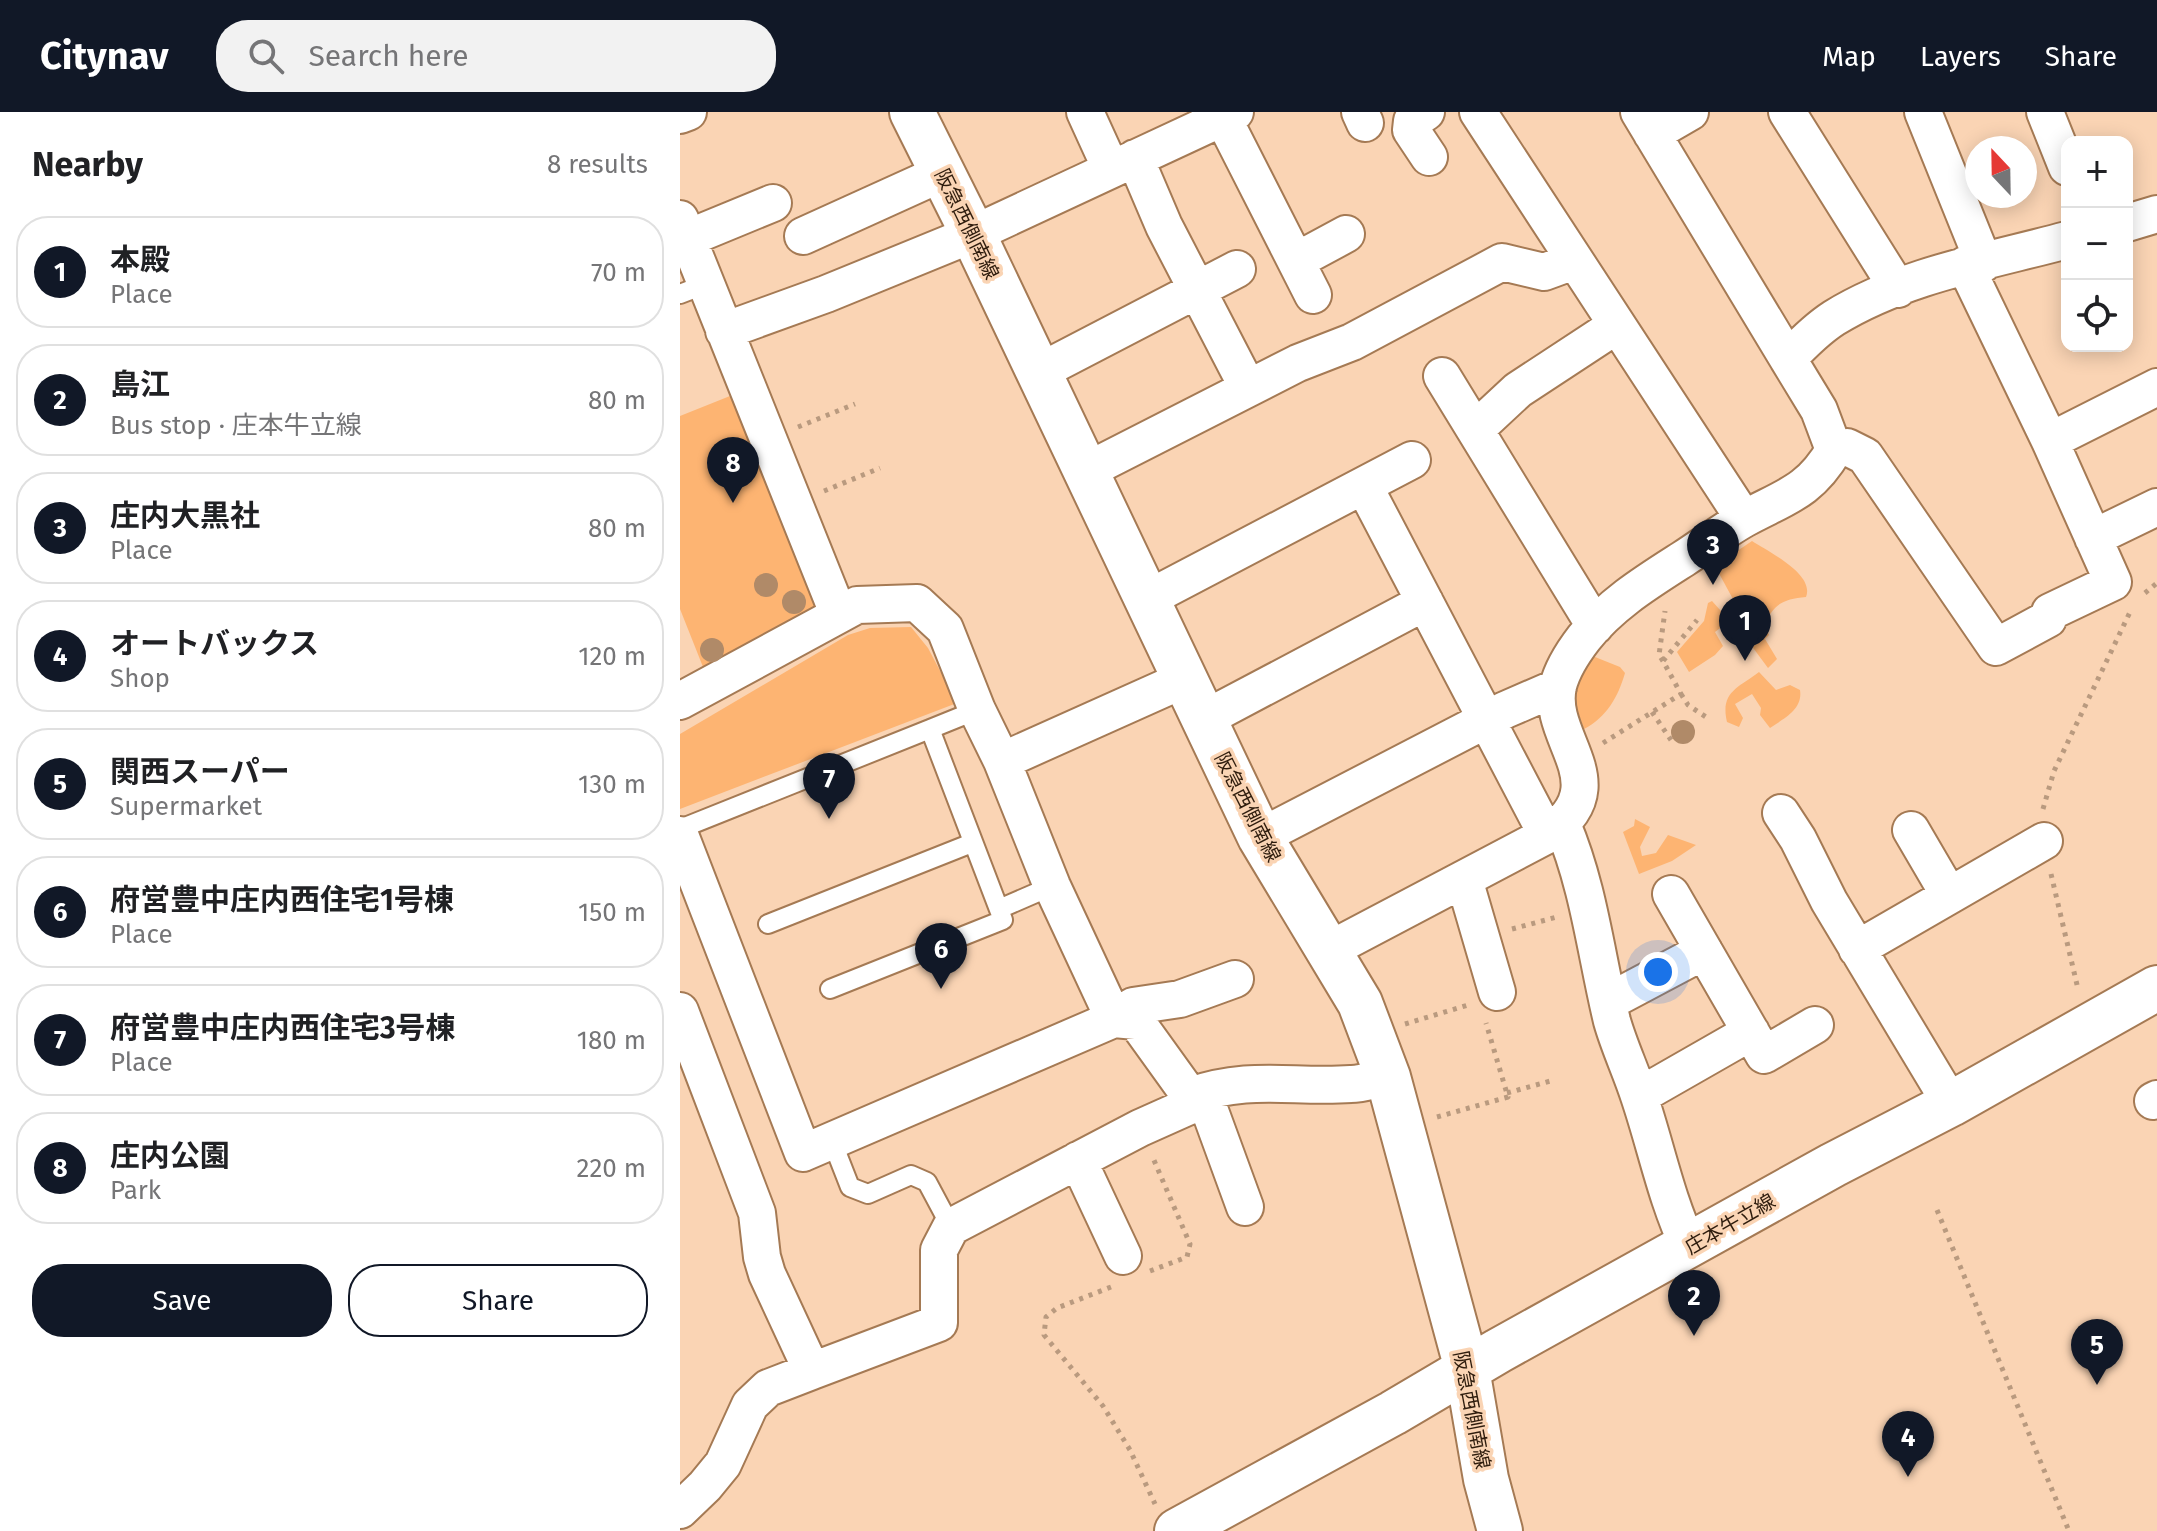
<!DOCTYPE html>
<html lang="en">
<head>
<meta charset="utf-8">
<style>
	:root { --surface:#fff; --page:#f2f2f2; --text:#202124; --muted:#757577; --line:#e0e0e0; --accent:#111827 }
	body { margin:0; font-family:"Fira Sans","Noto Sans JP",sans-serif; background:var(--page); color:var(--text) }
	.controls { position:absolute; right:24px; top:24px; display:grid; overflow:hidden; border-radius:16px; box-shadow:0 4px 20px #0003 }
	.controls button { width:72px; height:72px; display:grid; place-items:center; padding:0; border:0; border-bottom:2px solid var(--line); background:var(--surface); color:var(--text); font:40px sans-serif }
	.compass { position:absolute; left:1285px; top:24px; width:72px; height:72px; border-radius:50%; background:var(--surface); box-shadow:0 4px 20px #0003; rotate:338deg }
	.you { position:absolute; left:978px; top:860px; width:28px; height:28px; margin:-20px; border:6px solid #fff; border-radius:50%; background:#1a73e8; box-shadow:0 0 0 12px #1a73e833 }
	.badge { display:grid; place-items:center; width:52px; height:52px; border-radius:50%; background:var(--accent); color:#fff; font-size:26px; font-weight:700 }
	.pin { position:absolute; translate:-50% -66px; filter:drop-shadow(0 2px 4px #0008) }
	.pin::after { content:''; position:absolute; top:42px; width:28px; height:24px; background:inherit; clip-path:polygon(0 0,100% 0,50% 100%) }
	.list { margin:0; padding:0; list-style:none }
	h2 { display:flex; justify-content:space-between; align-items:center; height:104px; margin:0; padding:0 32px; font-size:34px }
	h2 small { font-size:26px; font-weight:400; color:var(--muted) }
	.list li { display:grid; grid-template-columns:52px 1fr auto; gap:24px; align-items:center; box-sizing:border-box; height:112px; margin:0 16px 16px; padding:0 16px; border:2px solid var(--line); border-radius:32px }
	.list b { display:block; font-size:30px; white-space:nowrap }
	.list p { margin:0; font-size:26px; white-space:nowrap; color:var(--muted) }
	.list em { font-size:26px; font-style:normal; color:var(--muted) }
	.actions { display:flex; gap:16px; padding:24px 32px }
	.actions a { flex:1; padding:18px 0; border:2px solid var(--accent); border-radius:32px; text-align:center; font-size:28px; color:var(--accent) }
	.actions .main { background:var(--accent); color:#fff }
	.icon { flex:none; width:44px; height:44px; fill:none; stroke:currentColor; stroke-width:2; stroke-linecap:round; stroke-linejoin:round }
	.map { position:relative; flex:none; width:1477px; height:1419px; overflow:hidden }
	header { display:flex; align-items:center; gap:48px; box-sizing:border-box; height:112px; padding:0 40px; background:var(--accent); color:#fff }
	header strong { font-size:38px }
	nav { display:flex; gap:44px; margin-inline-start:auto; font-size:28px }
	.search { width:560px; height:72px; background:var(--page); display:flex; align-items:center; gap:20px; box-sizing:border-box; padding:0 28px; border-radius:32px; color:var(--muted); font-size:30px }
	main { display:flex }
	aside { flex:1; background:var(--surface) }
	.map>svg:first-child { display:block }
</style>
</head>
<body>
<header>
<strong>Citynav</strong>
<div class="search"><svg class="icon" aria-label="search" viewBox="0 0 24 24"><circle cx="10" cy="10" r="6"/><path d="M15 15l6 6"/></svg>Search here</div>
<nav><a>Map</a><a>Layers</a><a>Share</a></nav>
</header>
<main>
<aside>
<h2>Nearby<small>8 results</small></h2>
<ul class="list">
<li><span class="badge">1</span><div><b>本殿</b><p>Place</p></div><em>70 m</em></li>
<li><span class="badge">2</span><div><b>島江</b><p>Bus stop · 庄本牛立線</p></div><em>80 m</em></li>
<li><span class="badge">3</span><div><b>庄内大黒社</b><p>Place</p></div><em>80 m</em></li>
<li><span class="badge">4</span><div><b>オートバックス</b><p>Shop</p></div><em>120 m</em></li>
<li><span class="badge">5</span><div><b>関西スーパー</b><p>Supermarket</p></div><em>130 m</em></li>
<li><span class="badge">6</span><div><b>府営豊中庄内西住宅1号棟</b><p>Place</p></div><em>150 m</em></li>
<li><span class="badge">7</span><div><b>府営豊中庄内西住宅3号棟</b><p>Place</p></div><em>180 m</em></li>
<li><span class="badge">8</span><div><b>庄内公園</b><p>Park</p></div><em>220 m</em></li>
</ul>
<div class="actions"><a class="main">Save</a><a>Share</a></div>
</aside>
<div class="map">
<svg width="1477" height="1419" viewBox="0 0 1477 1419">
	<rect width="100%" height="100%" fill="#fad4b4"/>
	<!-- green -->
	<path fill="#fdb472" d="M60 280 142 479 134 499 25 560 0 497V304Z
		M1072 429C1089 440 1135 462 1126 485 1104 487 1092 492 1085 514L1089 523 1085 527 1097 547 1088 556 1068 529 1069 519 1057 503 1035 520 1043 534 1035 543 1009 560 997 540 1024 509 1028 491 1032 489 1041 499 1054 489 1035 454Z
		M231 515 248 536 277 591 0 697V622L168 523 190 516Z
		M910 543 940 555 945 561C938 585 927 605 904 617 890 582 895 576 910 543Z
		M1079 560 1096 578 1110 573 1120 578C1123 597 1105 606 1090 616L1080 603 1081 596 1072 582 1055 592 1063 606 1059 615 1047 610C1040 580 1058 576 1079 560Z
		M955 707 970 715 960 735 962 744 976 741 988 723 1016 733 992 749 959 762 943 720 954 714Z"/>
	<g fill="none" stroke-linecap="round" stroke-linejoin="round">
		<!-- lane casing -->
		<g stroke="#a57a54" stroke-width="22">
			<path id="lane" d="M0 182 26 172
				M250 617 297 598
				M0 717 250 617 323 808 150 877
				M319 797 372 774
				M88 812 292 731
				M152 1029 170 1075 188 1082 231 1063 247 1070 271 1115"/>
		</g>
		<!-- street casing -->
		<g stroke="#a57a54" stroke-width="40">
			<path id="street" d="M405 0 431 57
				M680 0 685 11
				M746 0 732 9 731 18 749 45
				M798 0 1064 407
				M959 0 1108 247C1122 232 1137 217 1154 206 1224 163 1309 149 1387 128
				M1107 0 1218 177
				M1243 0 1304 151
				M1365 0 1387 55
				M0 3 8 0
				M543 6 633 183
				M972 22 1010 0
				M455 46 484 114 568 276
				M0 107 158 501
				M1447 111 1477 102
				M123 124 262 61
				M8 126 93 91
				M616 149 666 122
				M1285 153 1370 329 1477 275
				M44 219 146 182 293 122 555 0
				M359 260 557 157
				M762 264 915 514
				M795 318 838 278 937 213
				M1154 338 1167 335 1185 344 1316 535 1368 507 1370 500 1433 470 1370 329
				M406 359 618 251 672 230 822 150 864 160 894 149
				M684 374 867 723
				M1413 426 1477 395
				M467 487 732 348
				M0 589 177 493 237 491 265 517 297 598 322 649 372 774 434 907 456 909 510 984C570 963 611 976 671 972 683 972 696 967 708 965
				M524 607 745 490
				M322 649 505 567
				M1101 701 1118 727 1149 789 1271 992
				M882 712C909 775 916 843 932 909 939 934 951 959 959 984 976 1034 986 1087 1009 1135
				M1231 718 1269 783
				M0 723 123 1041 434 907 453 894 500 887 555 867
				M580 725 825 598 878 575
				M784 767 817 880
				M991 782 1084 943 1135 913
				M1177 837 1364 729
				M649 838 867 723C940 672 866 628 878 574 882 558 894 539 904 526 931 492 967 470 1003 447 1023 434 1043 419 1064 407 1104 385 1129 381 1154 338L1139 298 1108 247
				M928 890 1024 839
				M0 899 77 1101 82 1145 87 1162 132 1259 259 1211V1138L271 1115 460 1016 507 995 510 984
				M523 980 565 1095
				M959 984 1071 920
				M1473 989 1477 987
				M398 1048 443 1144
				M0 1398 25 1374 43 1352 70 1293 88 1276 132 1259"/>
		</g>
		<!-- secondary casing -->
		<g stroke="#a57a54" stroke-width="48">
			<path id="secondary" d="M232 0 293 122 580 725 680 891 708 965 787 1257 806 1367 820 1419
				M497 1419 713 1301 818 1239 1153 1053 1271 992 1477 876"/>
		</g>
		<!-- path -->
		<path stroke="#b99a7f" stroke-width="5" stroke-dasharray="4 6" stroke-linecap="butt" d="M118 315 175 292
			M144 379 200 356
			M1465 481 1477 471
			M983 549 979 543 985 499
			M1001 582 1008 593 1026 605
			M972 600 991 628
			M923 631 1001 582 983 549 1017 508
			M1363 697 1374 659 1451 498
			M1371 762 1398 877
			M832 817 877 805
			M725 912 788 893
			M827 981 874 968
			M757 1005 828 985 806 911
			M1257 1098 1389 1419
			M470 1159 507 1145 510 1132 473 1046
			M431 1175 377 1196 366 1205 364 1223 423 1294 450 1338 475 1392"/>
		<!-- lane -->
		<use href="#lane" stroke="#fff" stroke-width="18"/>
		<!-- street -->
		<use href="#street" stroke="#fff" stroke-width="36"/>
		<!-- secondary -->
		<use href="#secondary" stroke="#fff" stroke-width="44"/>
	</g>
	<!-- trees -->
	<g fill="#b08a68">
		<circle cx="86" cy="473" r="12"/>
		<circle cx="114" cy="490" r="12"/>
		<circle cx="32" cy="538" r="12"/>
		<circle cx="1003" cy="620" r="12"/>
	</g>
	<g text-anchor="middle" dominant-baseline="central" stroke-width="7" stroke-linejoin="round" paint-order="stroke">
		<!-- street labels -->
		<g font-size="20" fill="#2e1c0d" stroke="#fad4b4">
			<text transform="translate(287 112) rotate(64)">阪急西側南線</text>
			<text transform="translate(568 695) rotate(63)">阪急西側南線</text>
			<text transform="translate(1050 1112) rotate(-30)">庄本牛立線</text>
			<text transform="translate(792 1298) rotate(79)">阪急西側南線</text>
		</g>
	</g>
</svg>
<div class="controls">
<button>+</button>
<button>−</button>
<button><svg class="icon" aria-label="locate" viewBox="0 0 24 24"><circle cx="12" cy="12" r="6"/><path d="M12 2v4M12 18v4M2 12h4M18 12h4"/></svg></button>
</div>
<svg class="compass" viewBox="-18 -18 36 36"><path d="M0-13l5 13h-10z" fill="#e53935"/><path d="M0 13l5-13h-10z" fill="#757577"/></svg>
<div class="you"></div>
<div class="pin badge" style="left:1065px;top:549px">1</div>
<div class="pin badge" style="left:1014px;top:1224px">2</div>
<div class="pin badge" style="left:1033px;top:473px">3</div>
<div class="pin badge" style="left:1228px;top:1365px">4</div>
<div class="pin badge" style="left:1417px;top:1273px">5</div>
<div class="pin badge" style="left:261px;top:877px">6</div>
<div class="pin badge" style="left:149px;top:707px">7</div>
<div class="pin badge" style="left:53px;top:391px">8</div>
</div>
</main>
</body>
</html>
